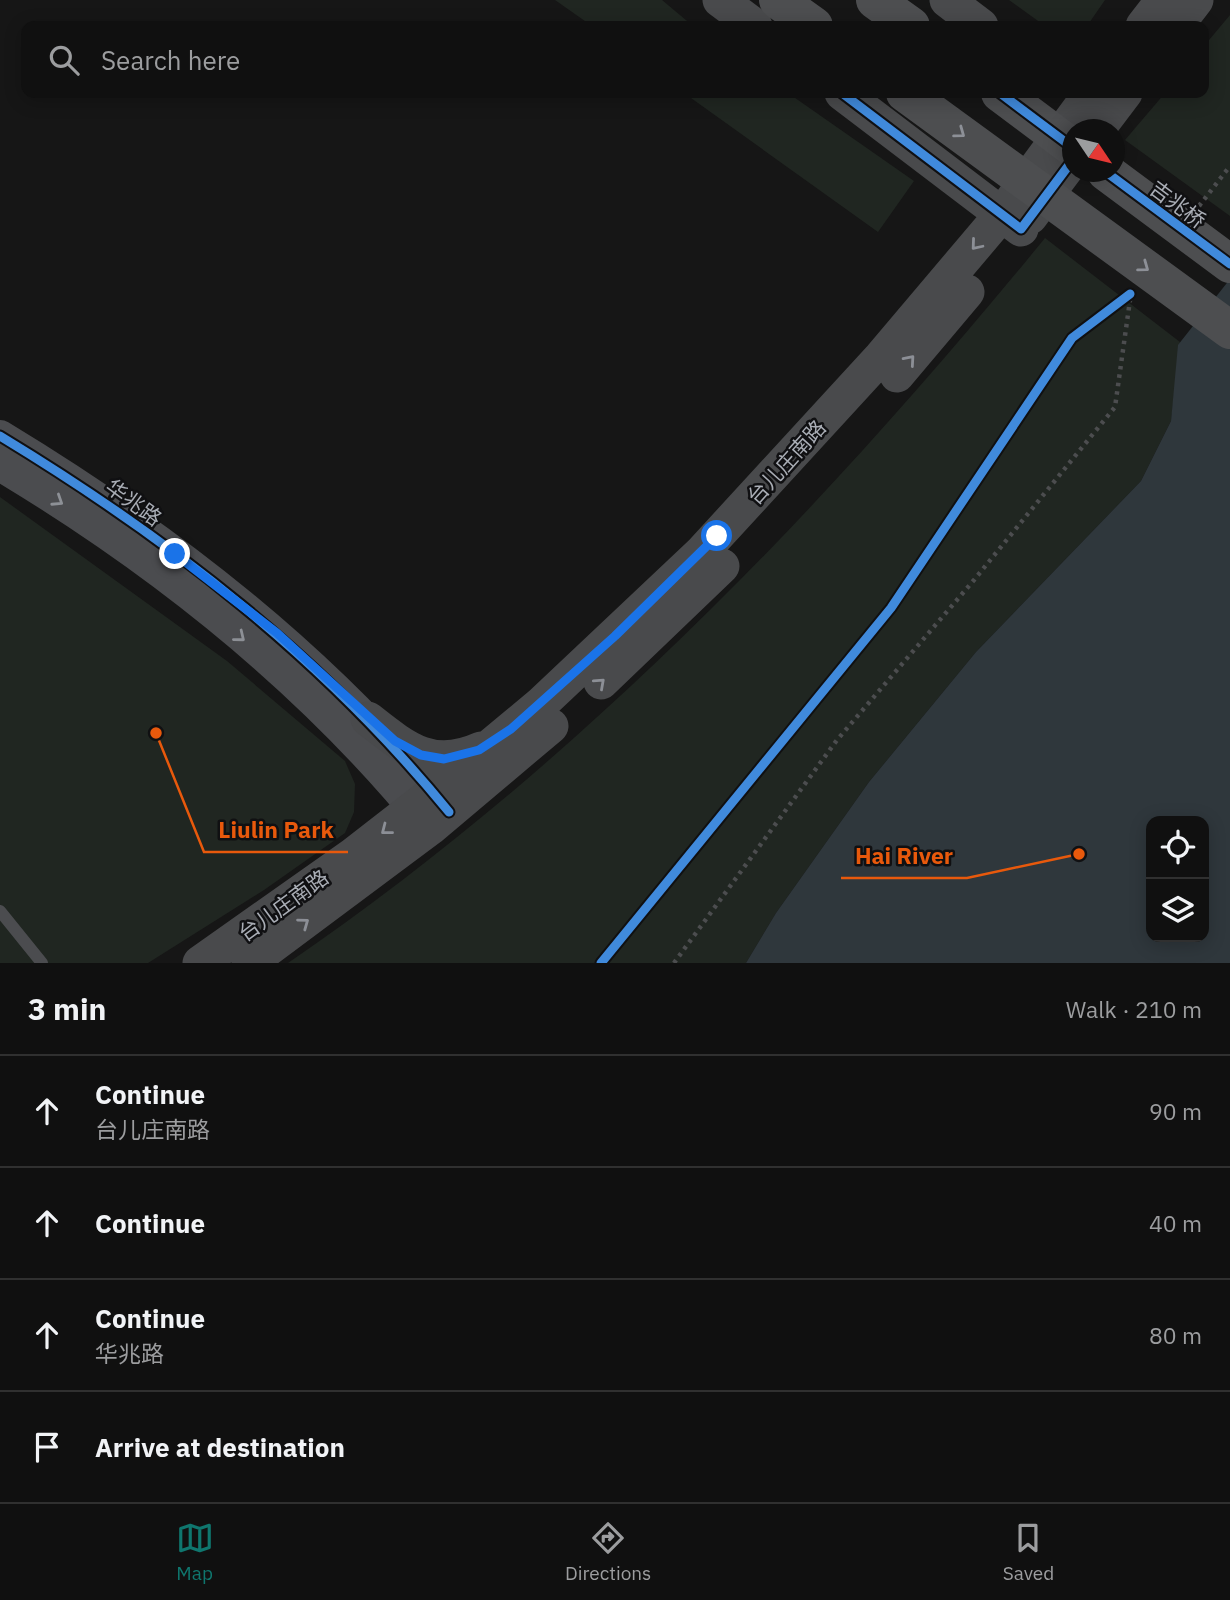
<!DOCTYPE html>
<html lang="en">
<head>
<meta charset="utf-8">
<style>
	:root { --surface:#101010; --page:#191919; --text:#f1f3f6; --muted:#9c9d9f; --line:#303030; --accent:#0f766e }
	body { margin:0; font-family:"IBM Plex Sans","Noto Sans SC",sans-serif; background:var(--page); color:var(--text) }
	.controls { position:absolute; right:21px; bottom:21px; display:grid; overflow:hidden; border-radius:14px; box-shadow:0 4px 18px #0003 }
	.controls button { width:63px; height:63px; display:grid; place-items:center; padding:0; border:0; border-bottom:2px solid var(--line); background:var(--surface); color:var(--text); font:35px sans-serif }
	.compass { position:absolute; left:1062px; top:119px; width:63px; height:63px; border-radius:50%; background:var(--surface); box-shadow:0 4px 18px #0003; rotate:125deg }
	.stop { position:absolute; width:21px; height:21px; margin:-16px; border:5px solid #1a73e8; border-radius:50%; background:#fff }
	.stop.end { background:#1a73e8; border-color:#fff; box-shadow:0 2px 7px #0008 }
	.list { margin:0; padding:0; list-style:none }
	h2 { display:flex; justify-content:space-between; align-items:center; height:91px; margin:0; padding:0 28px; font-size:30px }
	h2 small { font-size:23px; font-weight:400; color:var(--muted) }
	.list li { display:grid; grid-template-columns:46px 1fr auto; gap:21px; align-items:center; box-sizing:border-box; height:112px; padding:0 28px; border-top:2px solid var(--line) }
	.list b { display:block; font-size:26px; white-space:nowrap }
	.list p { margin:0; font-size:23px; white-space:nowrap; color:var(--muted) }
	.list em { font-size:23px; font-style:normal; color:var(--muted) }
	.icon { flex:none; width:38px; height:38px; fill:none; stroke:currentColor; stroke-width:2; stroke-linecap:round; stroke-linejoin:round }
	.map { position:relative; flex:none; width:1230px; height:963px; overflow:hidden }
	.search { position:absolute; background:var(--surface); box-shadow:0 4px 18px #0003; left:21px; right:21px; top:21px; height:77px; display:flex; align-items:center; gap:18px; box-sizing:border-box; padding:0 24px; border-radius:14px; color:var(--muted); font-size:26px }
	.sheet { height:539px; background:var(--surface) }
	nav { display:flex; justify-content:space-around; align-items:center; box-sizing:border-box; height:98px; border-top:2px solid var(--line); background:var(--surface); font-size:19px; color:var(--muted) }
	nav a { display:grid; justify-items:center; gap:4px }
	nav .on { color:var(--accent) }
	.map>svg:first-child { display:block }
</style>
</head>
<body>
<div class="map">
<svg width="1230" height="963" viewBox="0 0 1230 963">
	<rect width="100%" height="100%" fill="#161616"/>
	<!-- green -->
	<path fill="#202621" d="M555 0H662L693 26H592Z
		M1009 0H1105L1087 26H1045Z
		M1230 15V216L1125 140 1165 93H1204V46Z
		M684 93H788L914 181 878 232Z
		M1045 238 1180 342 1171 421 1141 481 976 652 869 782 776 913 746 963H288C578 764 823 510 1045 238Z
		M0 497 227 661 345 761 355 784 354 812 345 833 264 890 148 963H0Z"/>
	<!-- water -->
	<path fill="#2f373c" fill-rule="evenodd" d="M1230 279V963H746L776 913 869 782 976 652 1141 481 1171 421 1178 345ZM1151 821H1204V937H1151Z"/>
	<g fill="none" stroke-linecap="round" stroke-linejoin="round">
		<!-- path -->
		<path stroke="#4c4d4f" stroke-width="4.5" stroke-dasharray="3.5 5" stroke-linecap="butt" d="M1199 206 1230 166
			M674 963 837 740 974 580 1115 407 1131 293"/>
		<!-- service -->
		<path stroke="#4b4c4f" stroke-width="12" d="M0 911 42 963"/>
		<!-- tertiary -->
		<path stroke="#4b4c4f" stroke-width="32" d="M0 436C170 539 323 658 449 812
			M0 465C160 561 312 682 430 828"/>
		<!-- secondary -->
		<path stroke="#494a4c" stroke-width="35" d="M720 0 755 26
			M947 0 981 26
			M1143 26 1163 0
			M1176 26 1196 0
			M842 93 1021 229
			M1097 130 1125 93
			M1030 217 1072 161
			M897 375 967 292
			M601 682 722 566
			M368 719C406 749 432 771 481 749
			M200 963 353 855 452 778 541 704 701 553 881 357 1002 214 1091 93
			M249 963 430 828 551 726"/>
		<!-- primary -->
		<path stroke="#4d4e50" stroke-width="38" d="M778 0 814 26
			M875 0 911 26"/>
		<!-- primary-bridge -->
		<path stroke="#4d4e50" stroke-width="38" d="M905 93 1230 330
			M1000 93 1072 147
			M1106 172 1230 264"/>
		<!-- cycleway casing -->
		<g stroke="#101012" stroke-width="13">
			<path id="cycleway" d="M842 93 1021 229 1072 161
				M1000 93 1072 147
				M1106 172 1230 264
				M0 436C170 539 323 658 449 812
				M601 963 891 608 1072 338 1130 294"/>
		</g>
		<!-- cycleway -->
		<use href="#cycleway" stroke="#408adc" stroke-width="9"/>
	</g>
	<!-- one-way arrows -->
	<defs><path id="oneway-chevron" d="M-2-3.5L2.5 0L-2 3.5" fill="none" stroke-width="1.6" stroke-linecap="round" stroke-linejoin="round" transform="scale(1.75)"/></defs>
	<g stroke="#8d9097">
		<use href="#oneway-chevron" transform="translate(960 133) rotate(36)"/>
		<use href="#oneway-chevron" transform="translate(1144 267) rotate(36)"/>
	</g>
	<g stroke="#8c8f96">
		<use href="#oneway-chevron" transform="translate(976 245) rotate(130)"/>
		<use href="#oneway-chevron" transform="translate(910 360) rotate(-49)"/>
		<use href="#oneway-chevron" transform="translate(600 683) rotate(-42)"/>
		<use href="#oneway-chevron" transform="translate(386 830) rotate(142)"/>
		<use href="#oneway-chevron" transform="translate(304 923) rotate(-36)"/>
	</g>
	<g stroke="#8d9096">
		<use href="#oneway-chevron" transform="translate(58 501) rotate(33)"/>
		<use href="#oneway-chevron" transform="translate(240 637) rotate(39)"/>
	</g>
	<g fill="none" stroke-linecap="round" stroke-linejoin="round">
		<!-- route -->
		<path stroke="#1a73e8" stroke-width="9" d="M175 554 277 633 395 741 421 755 444 759 479 750 511 729 615 636 717 536"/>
	</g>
	<g text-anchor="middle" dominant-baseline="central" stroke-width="5" stroke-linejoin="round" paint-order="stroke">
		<!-- street labels -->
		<g font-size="21" fill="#a9adb5" stroke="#101012">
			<text transform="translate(1178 204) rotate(37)">吉兆桥</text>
			<text transform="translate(786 462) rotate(-48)">台儿庄南路</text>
			<text transform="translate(134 502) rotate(36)">华兆路</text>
			<text transform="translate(283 905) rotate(-36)">台儿庄南路</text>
		</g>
	</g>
	<!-- callouts -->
	<path fill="none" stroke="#e8590c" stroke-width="2.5" d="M156 733L204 852H348M1079 854L967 878H841"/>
	<g fill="#e8590c" stroke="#101012" stroke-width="2.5">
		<circle cx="156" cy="733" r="7"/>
		<circle cx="1079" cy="854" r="7"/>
	</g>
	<g font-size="23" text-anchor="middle" font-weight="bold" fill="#e8590c" stroke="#101012" stroke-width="5" stroke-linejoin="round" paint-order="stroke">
		<text x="276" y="838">Liulin Park</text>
		<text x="904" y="864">Hai River</text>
	</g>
</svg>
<div class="controls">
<button><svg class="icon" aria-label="locate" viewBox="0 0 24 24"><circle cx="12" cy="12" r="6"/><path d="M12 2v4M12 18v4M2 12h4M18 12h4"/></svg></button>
<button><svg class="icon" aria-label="layers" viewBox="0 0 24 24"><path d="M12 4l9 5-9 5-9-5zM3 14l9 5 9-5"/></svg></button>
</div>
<svg class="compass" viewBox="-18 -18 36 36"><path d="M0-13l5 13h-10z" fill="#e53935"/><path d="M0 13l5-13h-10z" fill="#9c9d9f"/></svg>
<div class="stop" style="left:717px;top:536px"></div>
<div class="stop end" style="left:175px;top:554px"></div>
<div class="search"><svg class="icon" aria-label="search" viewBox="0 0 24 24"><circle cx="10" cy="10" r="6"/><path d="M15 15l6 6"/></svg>Search here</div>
</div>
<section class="sheet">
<h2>3 min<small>Walk · 210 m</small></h2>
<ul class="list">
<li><svg class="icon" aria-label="ahead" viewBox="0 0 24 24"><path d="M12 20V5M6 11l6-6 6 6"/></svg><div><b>Continue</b><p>台儿庄南路</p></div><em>90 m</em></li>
<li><svg class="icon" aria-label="ahead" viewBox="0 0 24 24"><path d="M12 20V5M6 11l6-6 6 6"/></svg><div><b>Continue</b></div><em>40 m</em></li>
<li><svg class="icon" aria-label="ahead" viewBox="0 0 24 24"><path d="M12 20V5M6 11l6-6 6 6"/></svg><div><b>Continue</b><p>华兆路</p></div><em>80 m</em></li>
<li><svg class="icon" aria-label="arrive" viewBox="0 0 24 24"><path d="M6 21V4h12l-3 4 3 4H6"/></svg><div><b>Arrive at destination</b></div></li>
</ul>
</section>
<nav>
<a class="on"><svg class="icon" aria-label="map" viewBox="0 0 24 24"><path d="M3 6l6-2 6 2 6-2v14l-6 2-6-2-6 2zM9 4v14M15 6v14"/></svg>Map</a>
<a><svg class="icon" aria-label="directions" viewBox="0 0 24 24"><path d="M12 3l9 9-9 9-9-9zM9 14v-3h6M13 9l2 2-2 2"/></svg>Directions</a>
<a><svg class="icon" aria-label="saved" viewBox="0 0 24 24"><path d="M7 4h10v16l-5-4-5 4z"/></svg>Saved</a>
</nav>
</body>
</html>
